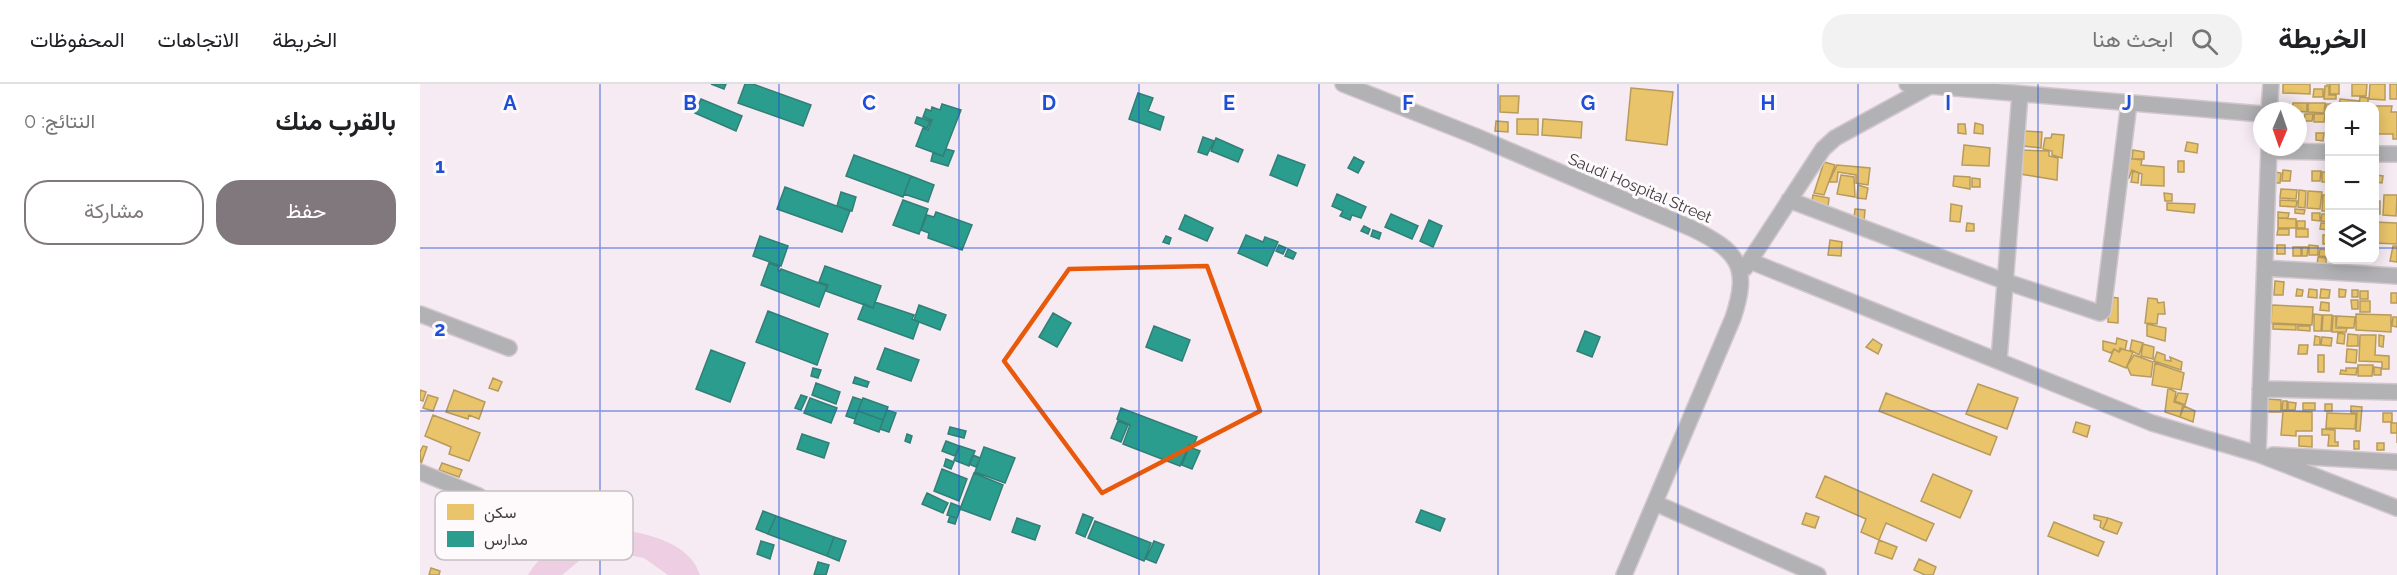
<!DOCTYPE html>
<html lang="ar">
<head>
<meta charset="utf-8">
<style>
	:root { --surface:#fff; --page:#f2f2f2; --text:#202124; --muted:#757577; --line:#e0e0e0; --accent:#80787d }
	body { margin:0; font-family:Raleway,Vazirmatn,sans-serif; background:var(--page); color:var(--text); direction:rtl }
	.controls { position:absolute; right:18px; top:18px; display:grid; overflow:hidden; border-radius:12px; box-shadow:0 3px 15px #0003 }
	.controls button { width:54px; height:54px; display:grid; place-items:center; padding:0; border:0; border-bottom:2px solid var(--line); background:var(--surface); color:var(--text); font:30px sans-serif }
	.compass { position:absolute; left:1833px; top:18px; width:54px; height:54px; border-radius:50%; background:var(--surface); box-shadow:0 3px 15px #0003; rotate:182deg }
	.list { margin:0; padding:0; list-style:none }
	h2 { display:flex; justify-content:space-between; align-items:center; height:78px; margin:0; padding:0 24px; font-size:26px }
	h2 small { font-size:20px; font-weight:400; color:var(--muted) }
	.actions { display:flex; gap:12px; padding:18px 24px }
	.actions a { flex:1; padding:14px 0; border:2px solid var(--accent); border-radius:24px; text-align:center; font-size:21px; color:var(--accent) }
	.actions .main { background:var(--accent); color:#fff }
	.icon { flex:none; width:33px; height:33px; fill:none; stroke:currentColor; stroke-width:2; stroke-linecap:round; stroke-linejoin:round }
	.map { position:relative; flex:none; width:1977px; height:491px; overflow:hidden; direction:ltr }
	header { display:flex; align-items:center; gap:36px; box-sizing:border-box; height:84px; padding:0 30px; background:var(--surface); border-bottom:2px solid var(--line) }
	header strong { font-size:28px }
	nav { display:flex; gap:33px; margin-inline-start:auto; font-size:21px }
	.search { width:420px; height:54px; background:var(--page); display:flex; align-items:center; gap:15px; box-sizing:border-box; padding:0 21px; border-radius:24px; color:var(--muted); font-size:22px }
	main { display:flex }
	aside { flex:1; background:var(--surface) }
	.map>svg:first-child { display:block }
</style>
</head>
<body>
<header>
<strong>الخريطة</strong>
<div class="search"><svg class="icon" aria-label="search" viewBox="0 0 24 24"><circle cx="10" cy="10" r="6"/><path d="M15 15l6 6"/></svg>ابحث هنا</div>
<nav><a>الخريطة</a><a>الاتجاهات</a><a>المحفوظات</a></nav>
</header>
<main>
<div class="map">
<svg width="1977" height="491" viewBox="0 0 1977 491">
	<rect width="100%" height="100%" fill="#f6ebf2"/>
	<!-- green -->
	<path fill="#edcee2" d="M176 444C209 445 269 453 280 491H248L224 474 191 468 160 476 142 491H108C124 465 148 454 176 444Z"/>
	<!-- homes -->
	<path fill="#e9c46a" stroke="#b79b5d" stroke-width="1.5" d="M1863 0H1890V10L1863 9Z
		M1906 0H1919V10H1910V0Z
		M1932 0H1947L1946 12H1932Z
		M1950 0H1965V16L1949 15Z
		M1970 0H1977V15H1970Z
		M1905 2H1909V11H1916V15H1904Z
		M1211 4 1253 8 1247 61 1206 56Z
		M1894 5H1903V13H1893Z
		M1080 12H1099L1098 29 1080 28Z
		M1940 13 1948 14V22H1939Z
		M1920 15 1939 17 1938 22H1919Z
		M1873 19H1887V28L1872 27Z
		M1888 19H1905L1904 29 1888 28Z
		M1906 20H1917V22H1910V30H1906Z
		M1951 22H1972L1971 28H1977V55H1973V50H1954V22Z
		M1885 30H1893L1892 37H1884Z
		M1894 30H1905L1904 38H1894Z
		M1097 35H1118V51L1097 50Z
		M1123 35 1162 38 1161 54 1122 51Z
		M1076 37 1088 38V48L1075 47Z
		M1555 39 1563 41V50L1554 49Z
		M1538 40H1545L1546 50 1538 49Z
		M1603 47 1622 48 1621 64 1603 62Z
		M1896 49H1904L1903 57 1896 56Z
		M1632 50 1644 51 1642 74 1632 71V67L1623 65 1625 54H1631Z
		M1767 58 1778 60 1777 69 1765 67Z
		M1544 61 1570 64 1569 82 1542 81Z
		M1599 66 1629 67V72L1638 74 1637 96 1600 90Z
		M1713 66 1724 68V75H1712Z
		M1705 74 1722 76 1721 81 1744 83V102L1721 101 1722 90 1712 86 1709 94H1702Z
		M1758 77H1764V88H1758Z
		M1404 78 1415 81 1404 111 1394 109Z
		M1417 81 1450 84 1448 101 1436 99V91L1418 88 1417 98H1409Z
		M1863 86 1871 87 1870 97H1862Z
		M1713 87 1719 89 1718 99 1711 98Z
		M1892 87H1901L1900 97H1892Z
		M1855 88 1861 89 1860 99H1854Z
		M1902 88H1910V98H1902Z
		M1421 91 1434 93 1435 113 1417 110Z
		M1956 91 1963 92 1962 99 1955 98Z
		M1534 92 1550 93V105L1533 102Z
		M1552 94 1560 95V103H1552Z
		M1438 101 1448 104 1446 115 1437 114Z
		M1861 105 1877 106 1876 115 1860 114Z
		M1879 106 1886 107 1885 124 1878 123Z
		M1888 107 1902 108 1900 125 1887 124Z
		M1744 109 1752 110V117H1745Z
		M1393 111 1409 114 1408 123 1392 117Z
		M1903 111H1910L1909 127H1902Z
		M1964 111H1977L1976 132 1963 131Z
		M1860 116 1877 117 1876 123 1860 122Z
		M1954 117H1960V130H1954Z
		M1747 119 1775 120 1774 129 1747 126Z
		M1531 120 1542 122 1540 138 1530 137Z
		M1435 125 1445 126 1444 138 1434 134Z
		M1875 125 1885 126 1884 130 1875 129Z
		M1858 128 1869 129 1868 134H1858Z
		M1892 129H1900V137L1892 136Z
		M1902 130H1909L1908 138 1901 137Z
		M1858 134 1876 135V144H1858Z
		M1877 137H1885V144H1877Z
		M1954 138 1977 139V160L1954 159Z
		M1547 139 1554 140V147H1546Z
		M1901 139 1909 140V146L1900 145Z
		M1858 145H1869V151H1857Z
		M1876 145H1888V153H1876Z
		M1903 151H1910V160H1903Z
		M1410 156 1422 158 1421 172 1408 171Z
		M1857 161H1865V170H1857Z
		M1889 161 1898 162V171H1889Z
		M1973 162H1977V178L1970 177Z
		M1873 163H1881V172H1873Z
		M1882 163H1888L1887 172H1882Z
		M1900 165 1910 166V173L1899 172Z
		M1898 173 1906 174V181L1897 180Z
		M1855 197 1864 198 1863 211H1854Z
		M1877 205 1883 206 1882 212H1876Z
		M1889 205 1897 206V214L1888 213Z
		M1901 205 1910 206 1909 214H1900Z
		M1919 205 1926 206 1925 213H1919Z
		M1932 206H1938V213H1932Z
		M1940 207H1948V215H1940Z
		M1971 209H1977V219H1971Z
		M1690 213 1698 214V239L1688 238Z
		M1728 214 1737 215 1738 219 1744 218 1745 230H1738L1737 240 1725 239Z
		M1931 216H1938V225H1932Z
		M1940 217H1950V228H1940Z
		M1901 218 1909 219V227L1900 226Z
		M1852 221 1893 223 1892 241 1851 239Z
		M1894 230 1902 231 1901 247H1894Z
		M1936 230 1971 231V248L1936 246Z
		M1903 231H1912L1911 247H1902Z
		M1913 232H1916V244H1927L1926 248H1912Z
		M1917 232 1935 233 1934 244 1916 243Z
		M1973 233H1977V243L1972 242Z
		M1727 240 1746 244 1745 257 1727 252Z
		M1853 240 1876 241V246L1853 245Z
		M1878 242H1890V247L1878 246Z
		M1918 249 1925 250 1924 260 1917 259Z
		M1928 250 1938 251V262H1927Z
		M1940 251H1956L1955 271 1969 272V285H1962V278L1939 277Z
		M1959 251 1964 252 1963 263 1959 262Z
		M1895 252 1900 253V261H1894Z
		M1902 253 1912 254 1911 262 1901 261Z
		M1697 254 1707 257 1705 266 1700 264 1699 268 1694 265 1691 269 1683 266V257L1696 260Z
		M1453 255 1462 261 1458 270 1446 263Z
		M1712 256 1723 259 1719 271 1710 266Z
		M1723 260 1734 263 1733 275 1721 272Z
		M1879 261H1888L1887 270H1878Z
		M1694 265 1699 268 1702 265 1713 268 1706 284 1689 277Z
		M1927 265 1937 266 1936 279 1926 278Z
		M1737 268 1745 271V276L1751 277 1750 273 1762 278 1761 286 1734 277Z
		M1714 271 1733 278 1731 293 1711 291 1707 282Z
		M1898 271H1904V288H1898Z
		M1735 279 1764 289 1761 306 1732 301Z
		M1938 281H1953L1952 292H1938Z
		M1954 283 1961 284V291H1954Z
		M1926 284H1937L1936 291 1920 290 1921 286 1926 287Z
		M73 294 82 298 78 307 69 304Z
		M1558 300 1598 314 1587 345 1546 330Z
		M1748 304 1756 308 1754 318 1763 321 1760 333 1745 328Z
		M0 306 6 308 3 317 0 316Z
		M34 306 65 318 59 335 49 331 48 335 26 328Z
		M1466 309 1577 353 1570 371 1459 327Z
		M1758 309 1768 310 1765 321 1755 317Z
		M8 311 18 314 13 327 3 324Z
		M1847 315 1861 316V328H1847Z
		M1863 317H1867V326H1862Z
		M1868 318 1876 319 1875 326H1868Z
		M1883 319H1895V326H1883Z
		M1905 320H1912V327H1905Z
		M1764 322 1775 327 1773 338 1760 333Z
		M1931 322 1942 323 1940 347H1936L1937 329H1931Z
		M1863 327 1892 328V347H1876V352L1861 351Z
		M1907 329 1936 330 1935 345 1906 344Z
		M1963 329H1972V338H1963Z
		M13 331 60 349 49 377 29 370 31 363 5 352Z
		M1656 338 1670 342 1667 353 1653 348Z
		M1971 339H1977V359V349H1971Z
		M1902 345 1915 346V358H1918V362H1908L1909 351H1902Z
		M1879 352H1892V363L1879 362Z
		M1934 357H1939V365H1934Z
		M1957 359H1964V366H1957Z
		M3 362 7 363 1 380 0 368Z
		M22 379 42 386 39 393 19 386Z
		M1513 390 1552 407 1540 434 1501 417Z
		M1405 392 1514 440 1506 457 1466 439 1459 456 1441 448 1446 435 1396 413Z
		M1386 429 1399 433 1395 444 1382 440Z
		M1674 431 1688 434 1683 445 1680 443 1681 437 1674 435Z
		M1688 434 1702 439 1697 450 1683 445Z
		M1634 438 1684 458 1678 472 1628 452Z
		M1459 456 1477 463 1472 475 1455 469Z
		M1499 475 1516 483 1513 491H1505L1494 486Z
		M11 484 20 487 19 491H9Z"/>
	<!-- schools -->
	<path fill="#2a9d8f" stroke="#317f77" stroke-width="1.5" d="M291 0H306L304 5Z
		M325 0H333L391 21 383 42 318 19Z
		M718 9 733 14 728 27 744 33 740 46 709 35Z
		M281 15 322 32 316 47 275 29Z
		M522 20 541 26 523 72 496 62 503 44 508 46 512 36 503 33 506 25 511 27 512 23 520 26Z
		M497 33 510 37 507 44 495 39Z
		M783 53 794 57 787 71 778 68Z
		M796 54 823 66 818 78 791 67Z
		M526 65 534 67 528 82 511 77 513 69 523 72Z
		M434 71 491 92 483 113 426 92Z
		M858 71 885 81 877 102 850 91Z
		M934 73 944 78 938 89 928 84Z
		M491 92 514 101 508 118 484 110Z
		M365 103 430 127 422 148 357 125Z
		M421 108 436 113 432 127 417 122Z
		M917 110 946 123 941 134 932 131 930 136 920 132 923 127 912 122Z
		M483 116 508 125 499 150 473 141Z
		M516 128 552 141 542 166 508 154 509 149 501 146 507 131 514 133Z
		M971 130 998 142 992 155 965 143Z
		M765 131 793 144 787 157 759 145Z
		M1009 136 1022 142 1013 163 1000 157Z
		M944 142 950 145 948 150 941 147Z
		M953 146 961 149 959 155 951 152Z
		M826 151 843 158 845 153 858 158 847 182 818 169Z
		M340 152 368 162 361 182 333 172Z
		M746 152 751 154 749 160 743 158Z
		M859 161 866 164 863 170 856 167Z
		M868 165 876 169 873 175 865 172Z
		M349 179 359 183 358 186 360 187 361 185 407 202 399 223 341 201Z
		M405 182 461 202 453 224 406 207 408 201 399 198Z
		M455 218 494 231 492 235 499 238 493 255 438 235 444 220 453 224Z
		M499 221 526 231 520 246 494 236Z
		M348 227 408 250 397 281 336 258Z
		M633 229 651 239 637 263 619 253Z
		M734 242 770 256 762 277 726 263Z
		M1165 247 1180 253 1172 273 1157 267Z
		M465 264 499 276 491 297 457 285Z
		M291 266 325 279 310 318 276 305Z
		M393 284 401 286 398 294 391 292Z
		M435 293 449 298 447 303 433 299Z
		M396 299 420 308 416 320 392 311Z
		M381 311 387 313 381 326 375 324Z
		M433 313 442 316 435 335 426 332Z
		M390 314 417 324 411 339 384 329Z
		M443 314 468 323 463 336 438 327Z
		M701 324 777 353 773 362 769 361 760 382 703 360 710 341 697 335Z
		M467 326 476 329 469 348 460 345Z
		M438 327 463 336 459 348 434 339Z
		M698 337 708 341 701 358 691 354Z
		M530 343 546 347 544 354 528 350Z
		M382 350 409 359 404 374 377 365Z
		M487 350 492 352 490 359 485 357Z
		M526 357 539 362 535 372 522 367Z
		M540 362 555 367 549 382 534 376Z
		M564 363 595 374 585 399 555 388Z
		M769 363 780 367 772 385 762 381Z
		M553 371 560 374 556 383 549 380Z
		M526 375 534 378 531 385 524 382Z
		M522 385 547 395 539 417 514 407Z
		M554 389 583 401 570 436 540 425Z
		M507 409 528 419 523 429 502 420Z
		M531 419 541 423 537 434 527 431Z
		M1001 426 1025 435 1020 447 996 438Z
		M343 427 356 432 348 450 336 445Z
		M663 430 673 434 665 453 656 449Z
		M356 432 414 453 407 472 348 450Z
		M530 432 537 434 535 440 528 438Z
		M597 434 620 442 615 456 592 448Z
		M675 437 731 459 724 477 668 454Z
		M414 453 426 457 419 477 407 472Z
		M341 457 354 461 350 475 337 470Z
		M734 457 744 461 736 479 726 475Z
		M398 478 409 481 406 491H394Z"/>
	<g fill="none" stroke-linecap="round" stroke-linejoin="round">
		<!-- minor casing -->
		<g stroke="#d1c8ce" stroke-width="18">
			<path id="minor" d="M923 0 1055 52 1271 144C1319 167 1330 183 1313 234L1204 491
				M1487 0 1842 30
				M1849 27 1851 0
				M1849 67 1910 68
				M1954 70H1977
				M1369 116 1584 197 1680 229 1683 227 1709 19
				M1330 177 1732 339 1838 370 1977 424
				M1325 184 1403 65 1415 54 1510 2
				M1845 184 1977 192
				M0 230 89 264
				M1579 276 1600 10
				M1840 305 1977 308
				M1838 370 1849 63
				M1853 371 1977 378
				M0 388 59 412
				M1235 419 1398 491"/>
		</g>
		<!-- minor -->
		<use href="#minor" stroke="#b2b2b5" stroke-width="15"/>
	</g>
	<!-- marked area -->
	<path fill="none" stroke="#e8590c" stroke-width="4.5" stroke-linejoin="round" d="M787 182 840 327 682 409 584 277 649 185Z"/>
	<!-- grid -->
	<path fill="none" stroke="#1d4ed8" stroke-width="1.5" stroke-opacity="0.55" d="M180 0V491M359 0V491M539 0V491M719 0V491M899 0V491M1078 0V491M1258 0V491M1438 0V491M1618 0V491M1797 0V491M0 164H1910M1954 164H1977M0 327H1977"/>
	<g text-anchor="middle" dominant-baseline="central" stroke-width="6" stroke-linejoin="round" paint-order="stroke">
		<!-- street labels -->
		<g font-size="16" fill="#413a3e" stroke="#fefafc">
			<text transform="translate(1220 104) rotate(23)">Saudi Hospital Street</text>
		</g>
	</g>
	<!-- legend -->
	<rect x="15" y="407" width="198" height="69" rx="9" fill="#fefafc" stroke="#c5c0c3" stroke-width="1.5"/>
	<rect x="27" y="420" width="27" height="16" fill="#e9c46a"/>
	<rect x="27" y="447" width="27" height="16" fill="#2a9d8f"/>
	<g font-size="16" fill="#413a3e">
		<text x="64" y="434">سكن</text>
		<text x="64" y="461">مدارس</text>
	</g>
	<g font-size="20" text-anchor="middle" font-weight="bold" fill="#1d4ed8" stroke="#fefafc" stroke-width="6" stroke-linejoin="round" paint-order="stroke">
		<text x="90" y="26">A</text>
		<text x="270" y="26">B</text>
		<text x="449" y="26">C</text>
		<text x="629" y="26">D</text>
		<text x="809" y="26">E</text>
		<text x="988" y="26">F</text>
		<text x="1168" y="26">G</text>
		<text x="1348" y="26">H</text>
		<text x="1528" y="26">I</text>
		<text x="1707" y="26">J</text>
		<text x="20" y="89">1</text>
		<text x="20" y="252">2</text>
	</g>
</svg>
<div class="controls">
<button>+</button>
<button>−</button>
<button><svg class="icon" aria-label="layers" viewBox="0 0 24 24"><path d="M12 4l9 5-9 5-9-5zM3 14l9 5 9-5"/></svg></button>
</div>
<svg class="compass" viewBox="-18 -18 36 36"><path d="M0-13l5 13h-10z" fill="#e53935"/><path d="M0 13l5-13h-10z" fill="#757577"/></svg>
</div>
<aside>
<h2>بالقرب منك<small>النتائج: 0</small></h2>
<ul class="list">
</ul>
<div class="actions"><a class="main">حفظ</a><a>مشاركة</a></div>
</aside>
</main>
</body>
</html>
